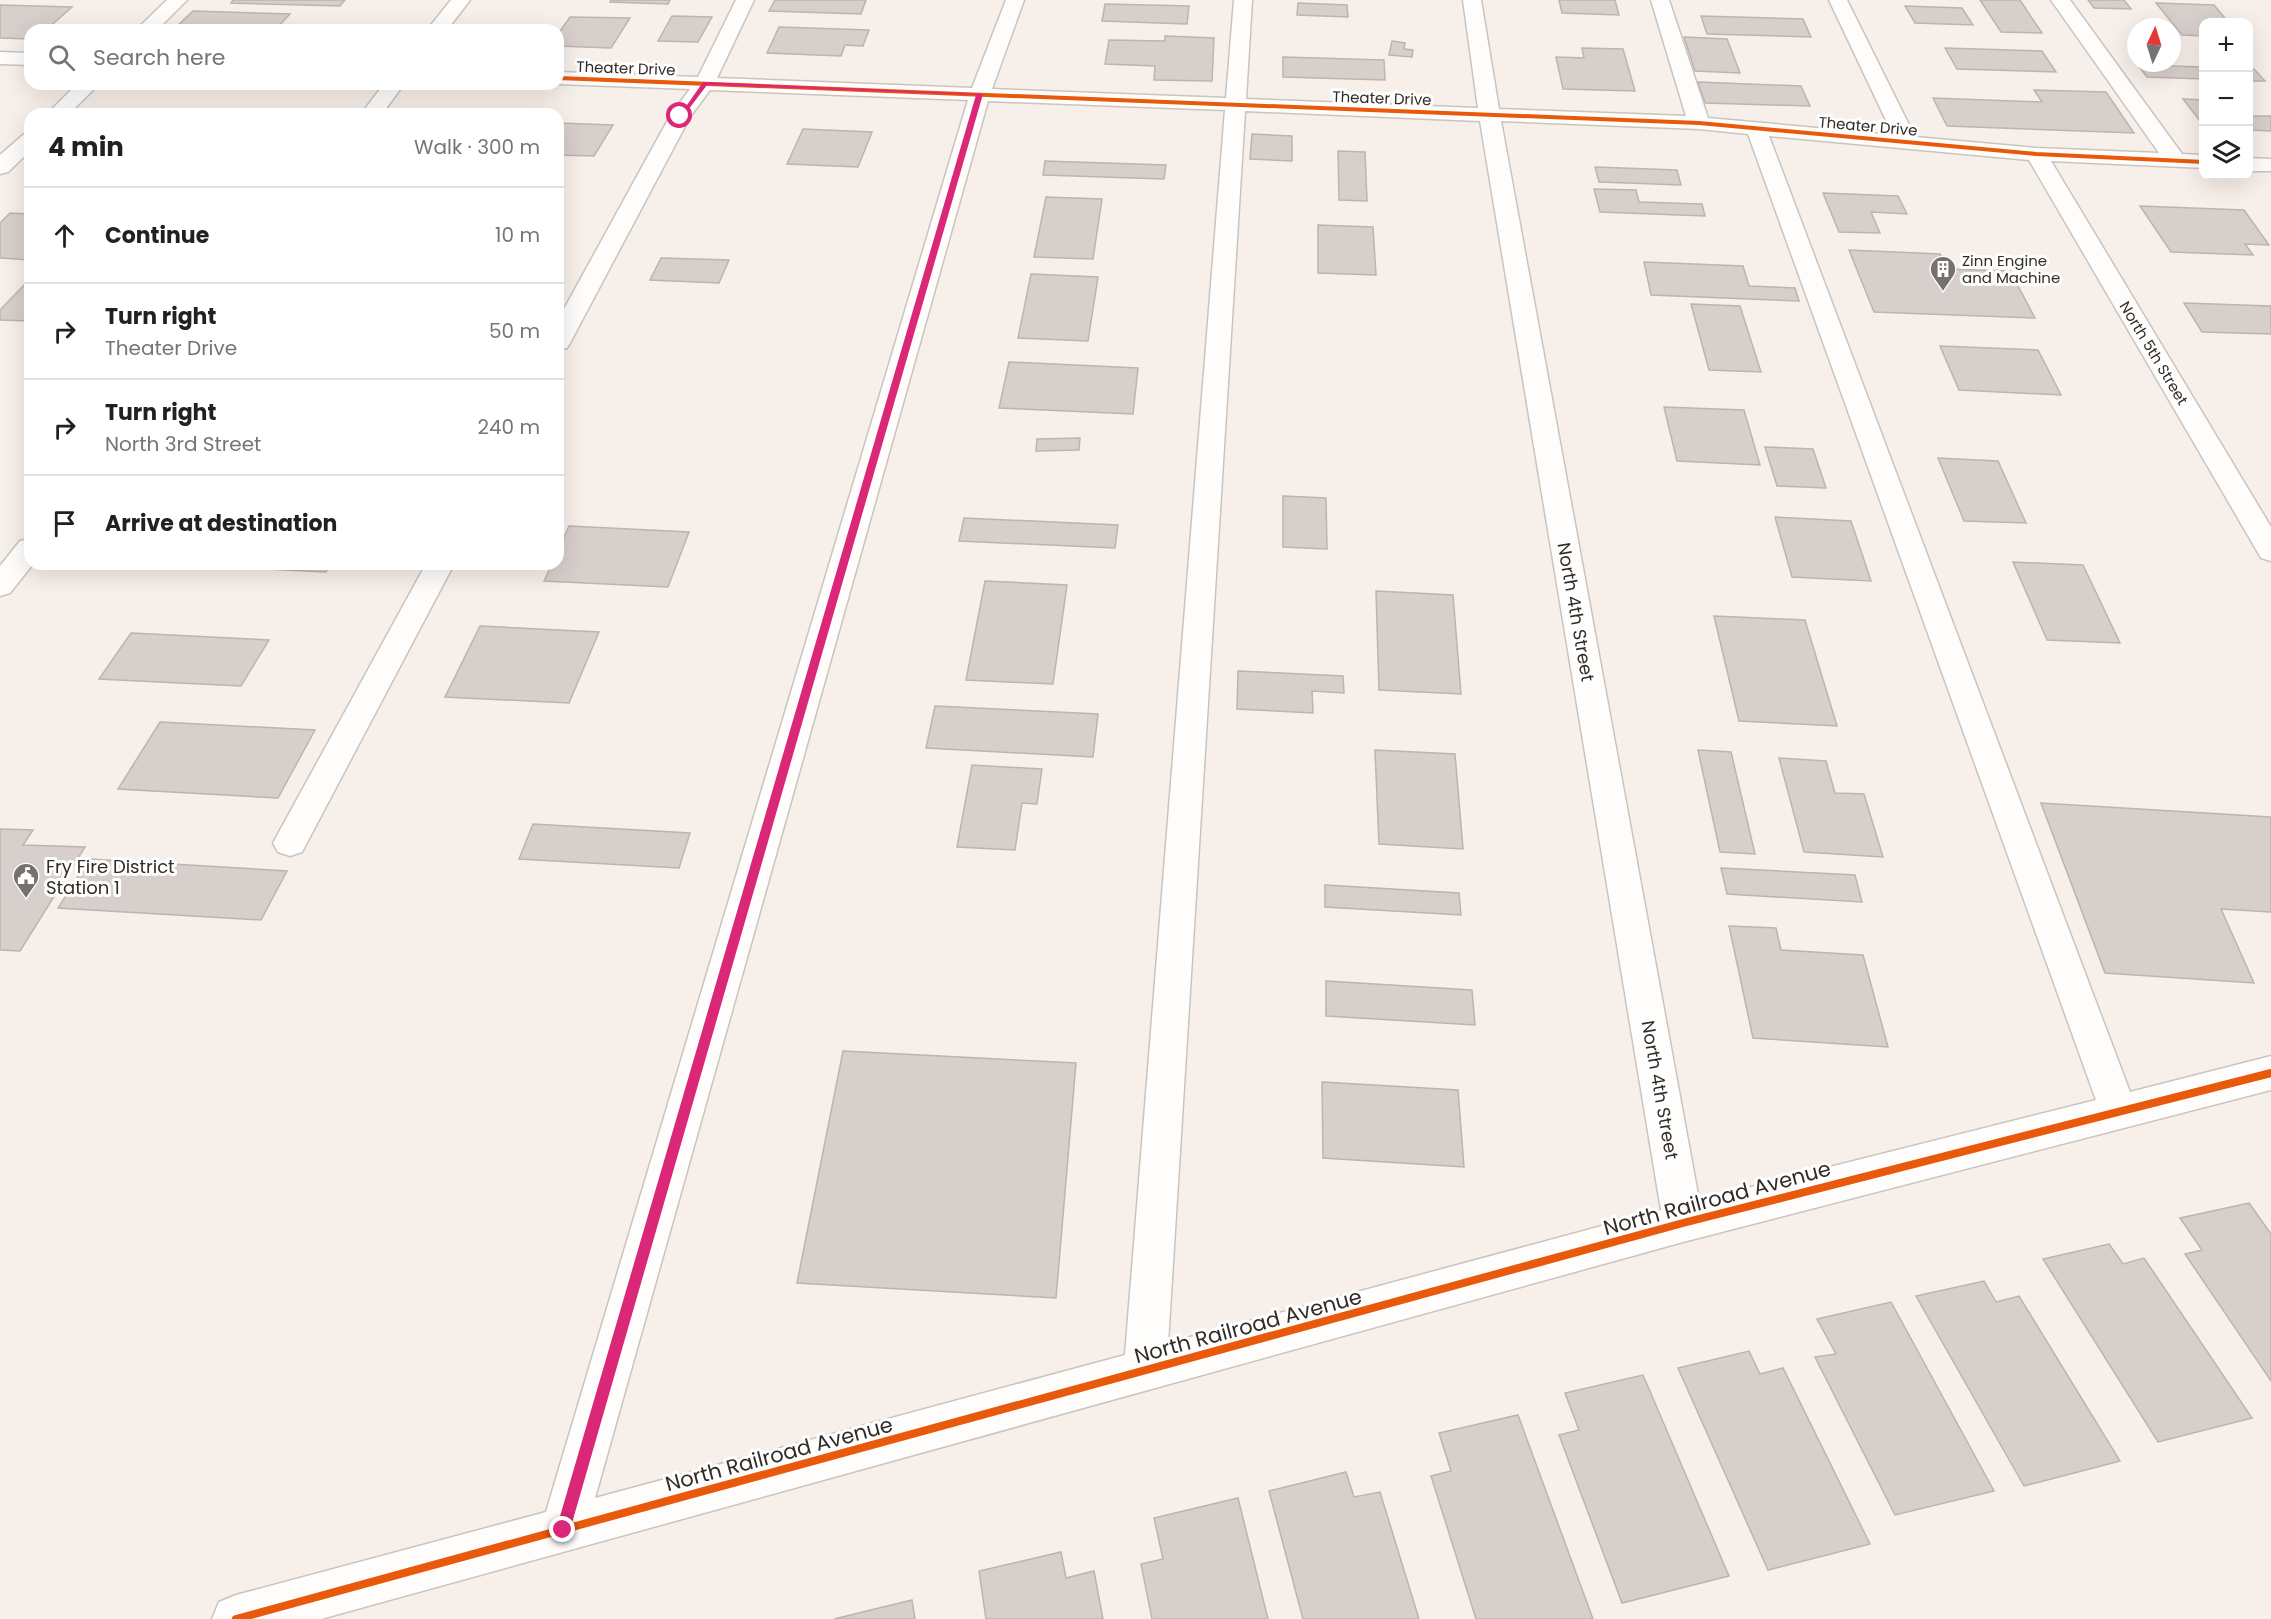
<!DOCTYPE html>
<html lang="en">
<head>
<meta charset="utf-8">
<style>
	:root { --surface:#fff; --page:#f2f2f2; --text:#202124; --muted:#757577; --line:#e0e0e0 }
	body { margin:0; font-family:Poppins,sans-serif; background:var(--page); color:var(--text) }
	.controls { position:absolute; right:18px; top:18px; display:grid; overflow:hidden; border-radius:12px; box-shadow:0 6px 24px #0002 }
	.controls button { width:54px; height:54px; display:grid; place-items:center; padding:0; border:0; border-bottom:2px solid var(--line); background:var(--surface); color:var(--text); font:30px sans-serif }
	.compass { position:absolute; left:2127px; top:18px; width:54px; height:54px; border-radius:50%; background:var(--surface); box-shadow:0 6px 24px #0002; rotate:4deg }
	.stop { position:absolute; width:18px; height:18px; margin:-14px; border:4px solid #db2777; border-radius:50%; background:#fff }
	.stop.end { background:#db2777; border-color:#fff; box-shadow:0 2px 6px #0008 }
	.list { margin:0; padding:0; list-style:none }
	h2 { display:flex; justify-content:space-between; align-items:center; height:78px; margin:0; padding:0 24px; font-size:26px }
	h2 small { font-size:20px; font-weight:400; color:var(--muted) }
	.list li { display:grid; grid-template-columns:39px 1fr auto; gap:18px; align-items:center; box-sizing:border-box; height:96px; padding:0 24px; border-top:2px solid var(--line) }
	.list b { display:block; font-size:22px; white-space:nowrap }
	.list p { margin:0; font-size:20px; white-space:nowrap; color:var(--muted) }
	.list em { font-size:20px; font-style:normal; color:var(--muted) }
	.icon { flex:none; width:33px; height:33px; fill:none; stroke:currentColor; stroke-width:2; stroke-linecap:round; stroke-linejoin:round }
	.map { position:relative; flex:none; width:2271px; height:1619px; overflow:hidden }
	.search { position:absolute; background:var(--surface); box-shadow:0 6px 24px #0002; left:24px; top:24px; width:540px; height:66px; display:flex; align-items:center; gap:15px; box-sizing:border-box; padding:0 21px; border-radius:18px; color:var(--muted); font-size:22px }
	.panel { position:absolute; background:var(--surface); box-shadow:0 6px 24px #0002; left:24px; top:108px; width:540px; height:462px; border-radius:18px }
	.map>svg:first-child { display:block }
</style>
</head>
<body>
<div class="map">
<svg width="2271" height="1619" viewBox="0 0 2271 1619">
	<rect width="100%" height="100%" fill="#f7efe9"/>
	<!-- building -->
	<path fill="#d7cfcb" stroke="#bbb4b0" stroke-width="1.5" d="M233 0H345L340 6 231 3Z
		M611 0H670L668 4 610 2Z
		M775 0H866L861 14 769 11Z
		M1559 0H1615L1619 15 1562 13Z
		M1980 0H2020L2042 33 2001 32Z
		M2088 0H2124L2131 9 2094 8Z
		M1298 3 1347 5 1348 17 1297 15Z
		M2156 3 2214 5 2228 22H2204V36L2182 35Z
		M1105 4 1189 6 1187 24 1102 21Z
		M0 5 72 7 46 30H30V39L0 38Z
		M1905 6 1962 8 1973 25 1915 23Z
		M193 11 290 14 275 30H173Z
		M672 16 712 17 698 42 658 41Z
		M1701 16 1803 19 1811 37 1707 34Z
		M570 17 630 18 611 48 558 46V34Z
		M779 27 869 30 863 46 845 45 841 56 767 53Z
		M1165 36 1214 38 1212 81 1154 80 1155 66 1105 64 1109 40 1165 41Z
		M1684 37 1727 39 1740 73 1695 71Z
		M1392 41 1405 43 1404 49 1413 50 1412 57 1389 55Z
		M1582 48 1623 49 1635 91 1563 89 1556 57 1584 58Z
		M1945 48 2042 51 2056 72 1957 69Z
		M1283 57 1384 60 1385 80 1283 77Z
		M2138 65 2204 67V79L2147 77Z
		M2248 69H2254L2265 81H2248Z
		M1698 82 1801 86 1810 106 1705 103Z
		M2034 90 2106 92 2134 133 1947 126 1933 98 2042 102Z
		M2183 99 2204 100V126Z
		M2248 116H2271V131L2248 130Z
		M558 123 613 125 594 156 558 155Z
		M803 129 872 132 858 167 787 164Z
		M1252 134 1292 136V161L1250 159Z
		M1338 151 1365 152 1367 201 1339 200Z
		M1045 161 1166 165 1164 179 1043 175Z
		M1595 167 1677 170 1681 185 1599 182Z
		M1594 189 1636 190 1639 202 1702 204 1705 216 1600 212Z
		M1823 193 1898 196 1907 214 1871 212 1880 233 1839 232Z
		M1046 197 1102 199 1093 259 1034 257Z
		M2140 206 2244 210 2269 245 2245 244 2253 255 2171 252Z
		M10 213 30 214V260L0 258V223Z
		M1318 225 1373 227 1376 275 1318 273Z
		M1849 250 1940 254 1947 269 2010 271 2035 318 1874 312Z
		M661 258 729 260 719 283 650 280Z
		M1644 262 1743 266 1749 286 1795 288 1799 301 1651 295Z
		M1031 274 1098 277 1088 341 1018 338Z
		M28 281H30V321L0 320V310Z
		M2184 303 2271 306V334L2202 332Z
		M1691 304 1740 306 1761 372 1709 370Z
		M1940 346 2038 350 2061 395 1959 390Z
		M1009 362 1138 368 1133 414 999 408Z
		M1664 407 1744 410 1760 465 1677 461Z
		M1080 438 1079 450 1036 451 1037 439Z
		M1765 447 1813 449 1826 488 1777 486Z
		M1938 458 1998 461 2026 523 1964 521Z
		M1283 496 1326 498 1327 549 1283 547Z
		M1775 517 1851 521 1871 581 1792 577Z
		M964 518 1118 525 1115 548 959 541Z
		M569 526 689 532 668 587 544 581 552 564H558V551Z
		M2013 562 2083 565 2120 643 2047 640Z
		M202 564H331L326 572 201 566Z
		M985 581 1067 585 1053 684 966 680Z
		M1376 591 1453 595 1461 694 1379 690Z
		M1714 616 1805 620 1837 726 1739 721Z
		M480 626 599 632 569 703 445 697Z
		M131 633 269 640 241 686 99 679Z
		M1238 671 1343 676 1344 693 1312 691 1313 713 1237 709Z
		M935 706 1098 714 1093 757 926 748Z
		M160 722 315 730 278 798 118 789Z
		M1375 750 1455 754 1463 849 1379 844Z
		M1698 750 1731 752 1755 854 1720 852Z
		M1779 758 1826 761 1835 793 1864 794 1883 857 1804 852Z
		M972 765 1042 769 1037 804 1022 803 1015 850 957 847Z
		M2041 803 2271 817V912L2221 909 2254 983 2105 973Z
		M533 824 690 833 679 868 519 859Z
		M0 829 33 830 23 845 85 847 20 951 0 950Z
		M89 859 287 871 261 920 58 908Z
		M1721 868 1855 875 1862 902 1727 894Z
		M1325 885 1459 893 1461 915 1325 907Z
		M1729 926 1776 928 1781 950 1863 955 1888 1047 1753 1038Z
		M1326 981 1472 990 1475 1025 1326 1016Z
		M843 1051 1076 1063 1056 1298 797 1283Z
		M1322 1082 1458 1090 1464 1167 1323 1158Z
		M2249 1203 2271 1234V1381L2185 1254 2202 1250 2180 1218Z
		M2109 1244 2123 1264 2144 1258 2252 1418 2158 1442 2043 1259Z
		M1984 1281 1996 1302 2019 1296 2120 1461 2024 1486 1916 1296Z
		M1891 1302 1994 1491 1895 1515 1815 1357 1836 1354 1817 1319Z
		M1749 1351 1760 1374 1783 1368 1870 1544 1768 1570 1678 1368Z
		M1643 1375 1729 1576 1622 1603 1559 1435 1579 1430 1565 1393Z
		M1518 1415 1593 1619H1476L1431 1476 1451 1471 1439 1433Z
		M1346 1472 1354 1497 1380 1492 1419 1619H1303L1269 1491Z
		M1238 1498 1268 1619H1152L1141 1564 1163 1559 1154 1518Z
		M1061 1552 1066 1578 1094 1571 1103 1619H986L979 1571Z
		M912 1600 915 1619H834Z"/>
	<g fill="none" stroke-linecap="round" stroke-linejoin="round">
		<!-- minor casing -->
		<g stroke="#cac4be" stroke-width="3">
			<path id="minor" d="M167 0H187L157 30H136Z
				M451 0H470L447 30H427Z
				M736 0H754L717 78 972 88 1006 0H1024L992 89 1226 98 1234 0H1252L1246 99 1478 108 1463 0H1481L1499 109 1686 116 1651 0H1669L1708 118 1893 135 1829 0H1847L1915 137 2036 148 2159 153 2051 0H2070L2182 154 2204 155V168L2051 161 2271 527V561L2261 558 2257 551 2029 160 1769 136 2130 1092 2271 1056V1090L1683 1242 321 1619H212L219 1602 236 1595 546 1512 968 100 710 90 690 117 570 343 567 348 558 350V320L670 116 690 89 558 84V72L698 77ZM988 101 1225 110 1125 1355 595 1498ZM1245 111 1480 121 1661 1210 1168 1343ZM1501 121 1699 129 1748 134 2096 1100 1699 1200Z
				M0 52 30 53V65L0 64Z
				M77 84H99L69 114H47Z
				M384 84H404L382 114H361Z
				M30 133V151L8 172 0 174V155L23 135Z
				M2248 158 2271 159V171H2248Z
				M30 539V564H33L10 593 0 596V566L20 541Z
				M426 564H454L302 852 290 856 278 852 273 843Z"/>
		</g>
		<!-- minor -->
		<use href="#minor" fill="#fefdfc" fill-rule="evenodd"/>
		<!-- cycleway-far1 casing -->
		<g stroke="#fefefe" stroke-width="6">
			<path id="cycleway-far1" d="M558 78 1699 123 2036 154 2204 162"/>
		</g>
		<!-- cycleway casing -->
		<g stroke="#fefefe" stroke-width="11">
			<path id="cycleway" d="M236 1619 1683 1223 2271 1073"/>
		</g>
		<!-- cycleway-far1 -->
		<use href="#cycleway-far1" stroke="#e8590c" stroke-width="4"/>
		<!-- cycleway -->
		<use href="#cycleway" stroke="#e8590c" stroke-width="8"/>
	</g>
	<!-- route -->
	<path fill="#db2777" d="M703 82 983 94 570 1530 568 1535 563 1537 558 1535 556 1530 976 95 707 85 682 118H678Z"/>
	<!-- icons -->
	<defs>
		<g id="building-pin" transform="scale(1.35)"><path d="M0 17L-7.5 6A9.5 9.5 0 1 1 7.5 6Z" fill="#77706b" stroke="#fefefe"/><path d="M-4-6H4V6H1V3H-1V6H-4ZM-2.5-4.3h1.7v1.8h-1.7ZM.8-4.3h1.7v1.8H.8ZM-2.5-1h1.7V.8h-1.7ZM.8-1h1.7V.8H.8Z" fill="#fff"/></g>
		<g id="civic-pin" transform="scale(1.35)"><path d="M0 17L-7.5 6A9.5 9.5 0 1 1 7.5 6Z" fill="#77706b" stroke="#fefefe"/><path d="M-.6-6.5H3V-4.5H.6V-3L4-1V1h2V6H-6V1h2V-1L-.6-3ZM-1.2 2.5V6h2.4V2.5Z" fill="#fff"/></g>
	</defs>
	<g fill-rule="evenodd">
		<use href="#building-pin" x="1943" y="269"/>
		<use href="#civic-pin" x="26" y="876"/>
	</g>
	<g text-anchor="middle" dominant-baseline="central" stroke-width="6" stroke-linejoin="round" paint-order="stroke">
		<!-- far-street labels -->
		<g font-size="15" fill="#322c27" stroke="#fefefe">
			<text transform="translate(626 68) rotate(2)">Theater Drive</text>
			<text transform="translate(1382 98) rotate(2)">Theater Drive</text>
			<text transform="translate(1868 126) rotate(5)">Theater Drive</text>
			<text transform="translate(2154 353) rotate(59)">North 5th Street</text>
		</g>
		<!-- far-poi labels -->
		<g font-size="15" fill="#322c27" stroke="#fefefe" text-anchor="start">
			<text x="1962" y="260">Zinn Engine<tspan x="1962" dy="17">and Machine</tspan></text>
		</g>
		<!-- street labels -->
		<g font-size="18" fill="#322c27" stroke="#fefefe">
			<text transform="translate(1576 612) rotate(80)">North 4th Street</text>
			<text transform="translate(1660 1090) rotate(80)">North 4th Street</text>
		</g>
		<!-- poi labels -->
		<g font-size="18" fill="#322c27" stroke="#fefefe" text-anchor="start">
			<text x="46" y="866">Fry Fire District<tspan x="46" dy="21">Station 1</tspan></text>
		</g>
		<!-- near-street labels -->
		<g font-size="21" fill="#322c27" stroke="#fefefe">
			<text transform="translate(1717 1198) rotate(-15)">North Railroad Avenue</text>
			<text transform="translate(1248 1326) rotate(-15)">North Railroad Avenue</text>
			<text transform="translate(779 1454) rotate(-15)">North Railroad Avenue</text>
		</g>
	</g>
</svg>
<div class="controls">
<button>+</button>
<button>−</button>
<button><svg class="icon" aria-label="layers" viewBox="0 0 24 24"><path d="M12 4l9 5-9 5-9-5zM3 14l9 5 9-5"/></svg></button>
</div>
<svg class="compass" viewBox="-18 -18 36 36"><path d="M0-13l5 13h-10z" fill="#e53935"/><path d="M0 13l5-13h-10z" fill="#757577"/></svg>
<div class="stop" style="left:680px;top:116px"></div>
<div class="stop end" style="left:563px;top:1530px"></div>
<div class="search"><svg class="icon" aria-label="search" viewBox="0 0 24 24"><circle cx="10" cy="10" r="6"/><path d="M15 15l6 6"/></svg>Search here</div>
<section class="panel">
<h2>4 min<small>Walk · 300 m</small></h2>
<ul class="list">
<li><svg class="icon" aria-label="ahead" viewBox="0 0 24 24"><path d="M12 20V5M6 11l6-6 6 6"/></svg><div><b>Continue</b></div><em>10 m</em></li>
<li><svg class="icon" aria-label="right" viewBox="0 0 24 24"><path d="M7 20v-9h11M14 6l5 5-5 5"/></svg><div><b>Turn right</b><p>Theater Drive</p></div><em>50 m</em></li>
<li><svg class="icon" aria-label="right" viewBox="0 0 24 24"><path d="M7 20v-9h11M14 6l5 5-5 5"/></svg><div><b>Turn right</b><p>North 3rd Street</p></div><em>240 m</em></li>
<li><svg class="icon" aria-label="arrive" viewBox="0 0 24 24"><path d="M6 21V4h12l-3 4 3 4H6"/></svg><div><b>Arrive at destination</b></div></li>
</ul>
</section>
</div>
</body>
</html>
